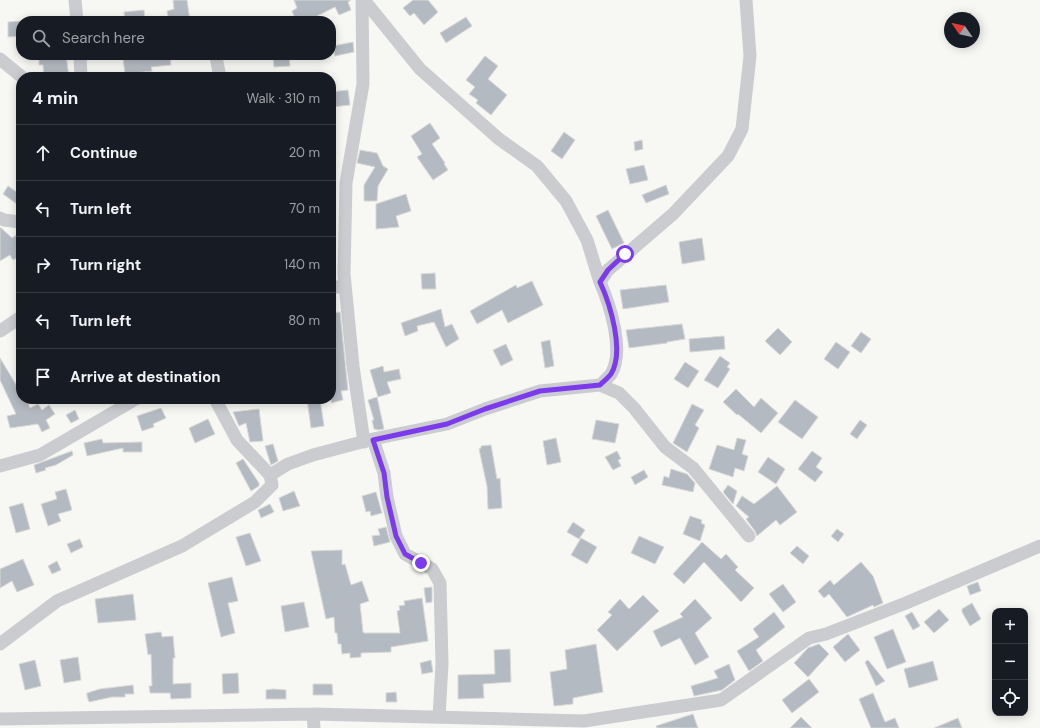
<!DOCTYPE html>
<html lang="en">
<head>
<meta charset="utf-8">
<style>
	:root { --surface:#171b24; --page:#242831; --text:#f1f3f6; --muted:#9ea1a6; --line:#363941 }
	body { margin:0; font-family:"DM Sans",sans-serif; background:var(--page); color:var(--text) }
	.controls { position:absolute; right:12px; bottom:12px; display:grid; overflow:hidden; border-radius:8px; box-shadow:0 2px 10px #0003 }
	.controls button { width:36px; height:36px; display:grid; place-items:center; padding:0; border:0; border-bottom:1px solid var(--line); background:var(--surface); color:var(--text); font:20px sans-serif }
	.compass { position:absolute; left:944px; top:12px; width:36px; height:36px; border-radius:50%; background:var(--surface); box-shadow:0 2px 10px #0003; rotate:304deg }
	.stop { position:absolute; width:12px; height:12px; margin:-9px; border:3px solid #7c3aed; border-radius:50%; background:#fff }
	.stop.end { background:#7c3aed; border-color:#fff; box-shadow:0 1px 4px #0008 }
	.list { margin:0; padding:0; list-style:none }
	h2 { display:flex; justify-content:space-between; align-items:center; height:52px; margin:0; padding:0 16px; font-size:17px }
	h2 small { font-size:13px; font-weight:400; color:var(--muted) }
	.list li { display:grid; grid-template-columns:26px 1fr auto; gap:12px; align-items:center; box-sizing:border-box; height:56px; padding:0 16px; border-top:1px solid var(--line) }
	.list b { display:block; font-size:15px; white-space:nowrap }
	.list em { font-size:13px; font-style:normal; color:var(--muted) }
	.icon { flex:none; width:22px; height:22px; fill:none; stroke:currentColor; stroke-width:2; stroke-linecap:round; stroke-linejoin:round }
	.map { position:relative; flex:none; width:1040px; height:728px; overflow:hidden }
	.search { position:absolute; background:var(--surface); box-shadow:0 2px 10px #0003; left:16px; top:16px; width:320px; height:44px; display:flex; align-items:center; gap:10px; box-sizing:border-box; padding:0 14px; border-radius:16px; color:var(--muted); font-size:15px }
	.panel { position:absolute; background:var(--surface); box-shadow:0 2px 10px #0003; left:16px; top:72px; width:320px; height:332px; border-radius:16px }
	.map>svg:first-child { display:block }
</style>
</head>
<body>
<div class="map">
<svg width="1040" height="728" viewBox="0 0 1040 728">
	<rect width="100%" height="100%" fill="#f7f7f4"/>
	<!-- building -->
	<path fill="#b4bac1" stroke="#d8d9d6" d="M173 0H187L190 21H169L167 11 174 9Z
		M294 0H351L348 2 351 10 339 15 335 7 307 21H296L292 11 297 8Z
		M413 0H428L438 12 424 25 414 13 410 16 403 8Z
		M144 10 145 21H125L124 12Z
		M466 17 472 26 446 43 440 33Z
		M21 21V36L8 37V22Z
		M353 42 354 52 335 56 333 46Z
		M39 55H66L69 77H44L43 65H39Z
		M146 55H170L171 65 151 67 152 71 125 74 123 58Z
		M273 55H289L290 66 274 67Z
		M485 56 498 66 488 79 507 95 491 115 476 103 478 100 469 94 475 87 466 80Z
		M348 90 350 105 331 107V92Z
		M430 123 440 138 432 144 445 163 444 164 448 170 433 180 417 157 422 154 411 136Z
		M564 132 575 140 562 159 551 151Z
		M642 140 643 149 635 151 634 142Z
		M360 150 377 153 383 166 388 169 378 186 377 201H364V185L375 167 357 163Z
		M644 165 648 180 630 184 626 169Z
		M666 185 669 194 646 203 642 195Z
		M8 186 21 195V207L3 194Z
		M406 194 411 211 396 216 399 227 376 229V204Z
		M608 210 624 243 612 249 596 216Z
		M0 227 12 238 21 232V256L13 260 10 255 0 261Z
		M702 238 705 260 682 264 679 242Z
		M435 273 436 289H422L421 274Z
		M532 281 543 305 508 323 502 310 477 324 470 311 516 285 517 288Z
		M666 285 669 302 623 309 620 290Z
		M441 309 445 327 452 324 459 339 446 347 434 322 417 326 418 331 405 336 401 323Z
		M340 312 348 390 341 391 343 400 331 403V313Z
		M682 324 685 339 667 342V343L629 348 626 330Z
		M778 328 792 342 780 355 765 341Z
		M861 332 871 339 861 353 851 346Z
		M724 336 725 349 690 352 689 339Z
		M550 340 554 366 545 368 541 342Z
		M836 342 850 352 838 369 824 359Z
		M506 344 513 360 501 366 493 350Z
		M720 356 730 363 727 367 730 369 718 388 704 380Z
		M0 358 21 393V399H26L30 408 38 404 42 410 49 405 55 414 46 420 50 428 42 432 38 424 10 428 7 416 16 414 0 380Z
		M685 362 699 371 688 388 674 379Z
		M383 366 384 372 399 369 401 379 387 382 391 393 378 397 370 370Z
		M736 389 754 407 761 398 778 413 761 433 738 414 737 415 723 402Z
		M377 397 384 429 378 430 374 429 372 420H374L368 400Z
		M307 399H320L324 426 311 428Z
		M795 400 818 417 802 439 778 422Z
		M692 404 704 410 695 425 699 428 687 452 673 443Z
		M161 408 166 418 153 424 154 427 142 431 137 416Z
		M259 409 263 441 250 442 246 423 239 426 233 412Z
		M75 410 79 419 71 423 66 415Z
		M208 419 215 434 195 443 189 428Z
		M596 420 619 424 615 443 592 439Z
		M860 420 867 425 857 439 850 434Z
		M556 438 561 462 547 465 543 441Z
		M737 438 746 440 742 454 748 456 744 471 735 468 733 477 709 469 717 445 734 450Z
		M102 439 103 443 142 442V452H123V448L87 456 84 443Z
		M273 444 278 461 271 465 265 446Z
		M491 445 497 479 500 478 502 508 492 509H488L487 486 479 449 481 448V446Z
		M72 451 73 455 56 465 45 468 46 470 36 473 34 465Z
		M617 451 621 459 618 460 621 466 613 470 605 457Z
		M812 451 822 458 816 467 823 472 815 482 798 469Z
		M768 457 785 469 776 484 758 472Z
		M243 459 259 483V486L251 491 236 463Z
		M671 469 687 474 695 483 693 492 662 485 664 476 669 478Z
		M644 470 648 477 635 485 631 477Z
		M728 485 737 491 733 504 723 492Z
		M777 486 797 512 780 525 776 520 757 536 755 531 746 519 749 517 736 506 742 496 754 504Z
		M66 489 72 510 58 514 61 521 48 526 41 504 57 499 55 492Z
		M294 491 300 506 283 511 279 498Z
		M376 492 382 513 371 516 370 511 366 512 362 496Z
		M23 503 30 529 16 533 9 507Z
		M270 504 274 512 261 518 258 510Z
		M690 516 702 520 701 523 705 525 700 541 683 534Z
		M573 522 585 530 579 539 567 532Z
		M386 527 390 542 374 546 372 536 380 535 378 529Z
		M837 529 844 534 838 542 831 536Z
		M250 533 261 561 246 566 236 537Z
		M639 536 664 547 655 564 631 553Z
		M581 538 597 547 587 564 571 555Z
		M80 539 83 547 71 553 67 544Z
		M702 542 721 559 726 554 738 567 735 570 754 588 741 602 704 562 684 584 673 574Z
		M797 546 809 556 803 564 790 553Z
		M342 550V565L345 564 351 585 362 581 369 601 360 604 363 632 364 633H400L397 611 400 610 399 606 405 605 404 601 422 598 428 641 391 647V652L361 653V657L350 658V653L342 654 341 644H338L337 633H335L334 617 326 619 311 551Z
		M23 559 34 585 17 592 12 581 0 588V569Z
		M57 561 61 570 52 574 48 566Z
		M861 562 873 576 883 603 874 607 873 605 847 617 829 594 824 598 818 591 830 580 834 585Z
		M232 577 238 601 228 603 235 633 221 637 208 583Z
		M978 582 981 591 970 595 967 586Z
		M783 584 796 602 783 612 769 594Z
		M432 587V602L426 603 424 588Z
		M133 594 136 620 98 623 95 599Z
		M643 595 659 611 617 651 597 630 612 615 608 612 620 599 629 609Z
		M695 599 712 618 695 633 709 657 695 665 680 638 661 647 653 631 683 617 680 614Z
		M304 602 309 627 285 632 281 606Z
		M972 603 981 619 970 626 962 612V609Z
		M939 609 949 620 934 633 924 622Z
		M774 612 785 627 756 650 763 661 749 671 737 651 759 637 753 629Z
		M912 612 920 626 913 630 905 616Z
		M893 629 906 662 887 669 874 637Z
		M161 632 162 637 173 636 175 658H173V684L191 683V698L171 699 170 693H150L149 686H152L151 654 148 655 145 634Z
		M848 634 860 650 845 662 833 647Z
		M596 644 603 692 573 698V704L554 706 550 672 567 669 565 650Z
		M819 644 829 654 808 677 794 663 808 648Z
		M510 649 511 682 483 684 484 698 458 699V675L495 674 494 650Z
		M78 657 81 680 64 683 60 660Z
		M35 660 41 686 25 690 19 664Z
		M431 660 433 672 422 674 420 663Z
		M868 660 885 681 876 686 865 662Z
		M933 661 938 680 909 688 904 669Z
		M729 664 735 680 722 690 694 696 691 686 718 678 714 671Z
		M238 673 239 693 223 694 222 674Z
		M809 679 819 692 792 713 782 700Z
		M313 684H332L333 695H313Z
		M133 685 134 694H125V697H112L89 702 87 696V693L100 689Z
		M273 689 286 690V699H266V690Z
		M396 692 397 702H386V693Z
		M873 693 885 722 895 718 899 728H871L859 699Z
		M693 714 698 728H657L656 726Z
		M801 717 812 728H790Z
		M958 718 962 728H934Z"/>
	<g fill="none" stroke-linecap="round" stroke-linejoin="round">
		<!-- minor -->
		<path stroke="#caccd0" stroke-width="13" d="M75 0 77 21
			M362 0 363 84 346 183 344 274 353 366 364 442
			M364 0 420 69 499 139 537 166 566 201 587 240 600 282
			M80 55 81 77
			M216 57 220 77
			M0 59 22 77
			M0 218 4 220 21 222
			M331 287H345
			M0 331 21 317
			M600 385 619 393 634 408 665 447 693 468 749 536
			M215 399 237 440 270 475
			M373 439 384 473 387 497 396 536 405 554 432 569 440 583 442 664 439 717
			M0 466 40 455 136 399
			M0 644 57 601 182 546 255 502 272 485 270 475 288 464 313 455 373 439 447 424 485 409 540 391 600 385C603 382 608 378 611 374 625 351 610 305 600 282L608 270 673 214 728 156 742 129 750 56 746 0
			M313 714 314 728
			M0 719 313 714 584 721 721 700 809 638 826 634 906 603 1040 546"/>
	</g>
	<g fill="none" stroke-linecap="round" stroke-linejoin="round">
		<!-- route -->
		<path stroke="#7c3aed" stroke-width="5" d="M421 563 405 554 396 536 387 497 384 473 373 440 447 424 485 409 540 391 600 385C603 382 608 378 611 374 625 351 610 304 600 282L608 270 625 254"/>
	</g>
</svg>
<div class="controls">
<button>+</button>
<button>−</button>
<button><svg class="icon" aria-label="locate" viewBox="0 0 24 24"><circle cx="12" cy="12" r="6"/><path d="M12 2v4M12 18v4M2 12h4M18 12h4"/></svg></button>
</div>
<svg class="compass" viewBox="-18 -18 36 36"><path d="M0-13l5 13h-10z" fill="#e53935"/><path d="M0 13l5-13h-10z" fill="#9ea1a6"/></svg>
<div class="stop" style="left:625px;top:254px"></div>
<div class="stop end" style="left:421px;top:563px"></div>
<div class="search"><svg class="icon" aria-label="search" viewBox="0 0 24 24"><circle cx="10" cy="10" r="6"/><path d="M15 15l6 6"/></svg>Search here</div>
<section class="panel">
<h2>4 min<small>Walk · 310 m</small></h2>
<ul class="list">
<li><svg class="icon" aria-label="ahead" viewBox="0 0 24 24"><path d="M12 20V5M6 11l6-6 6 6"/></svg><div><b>Continue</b></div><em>20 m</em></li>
<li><svg class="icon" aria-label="left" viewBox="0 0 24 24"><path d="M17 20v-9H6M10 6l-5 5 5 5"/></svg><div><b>Turn left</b></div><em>70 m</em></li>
<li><svg class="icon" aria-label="right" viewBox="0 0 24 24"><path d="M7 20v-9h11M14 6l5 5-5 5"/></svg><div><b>Turn right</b></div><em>140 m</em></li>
<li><svg class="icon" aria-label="left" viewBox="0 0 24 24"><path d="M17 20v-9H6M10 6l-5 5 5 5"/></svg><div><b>Turn left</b></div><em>80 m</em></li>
<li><svg class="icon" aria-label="arrive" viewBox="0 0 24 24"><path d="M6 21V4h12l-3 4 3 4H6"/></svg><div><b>Arrive at destination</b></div></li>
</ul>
</section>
</div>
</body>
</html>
